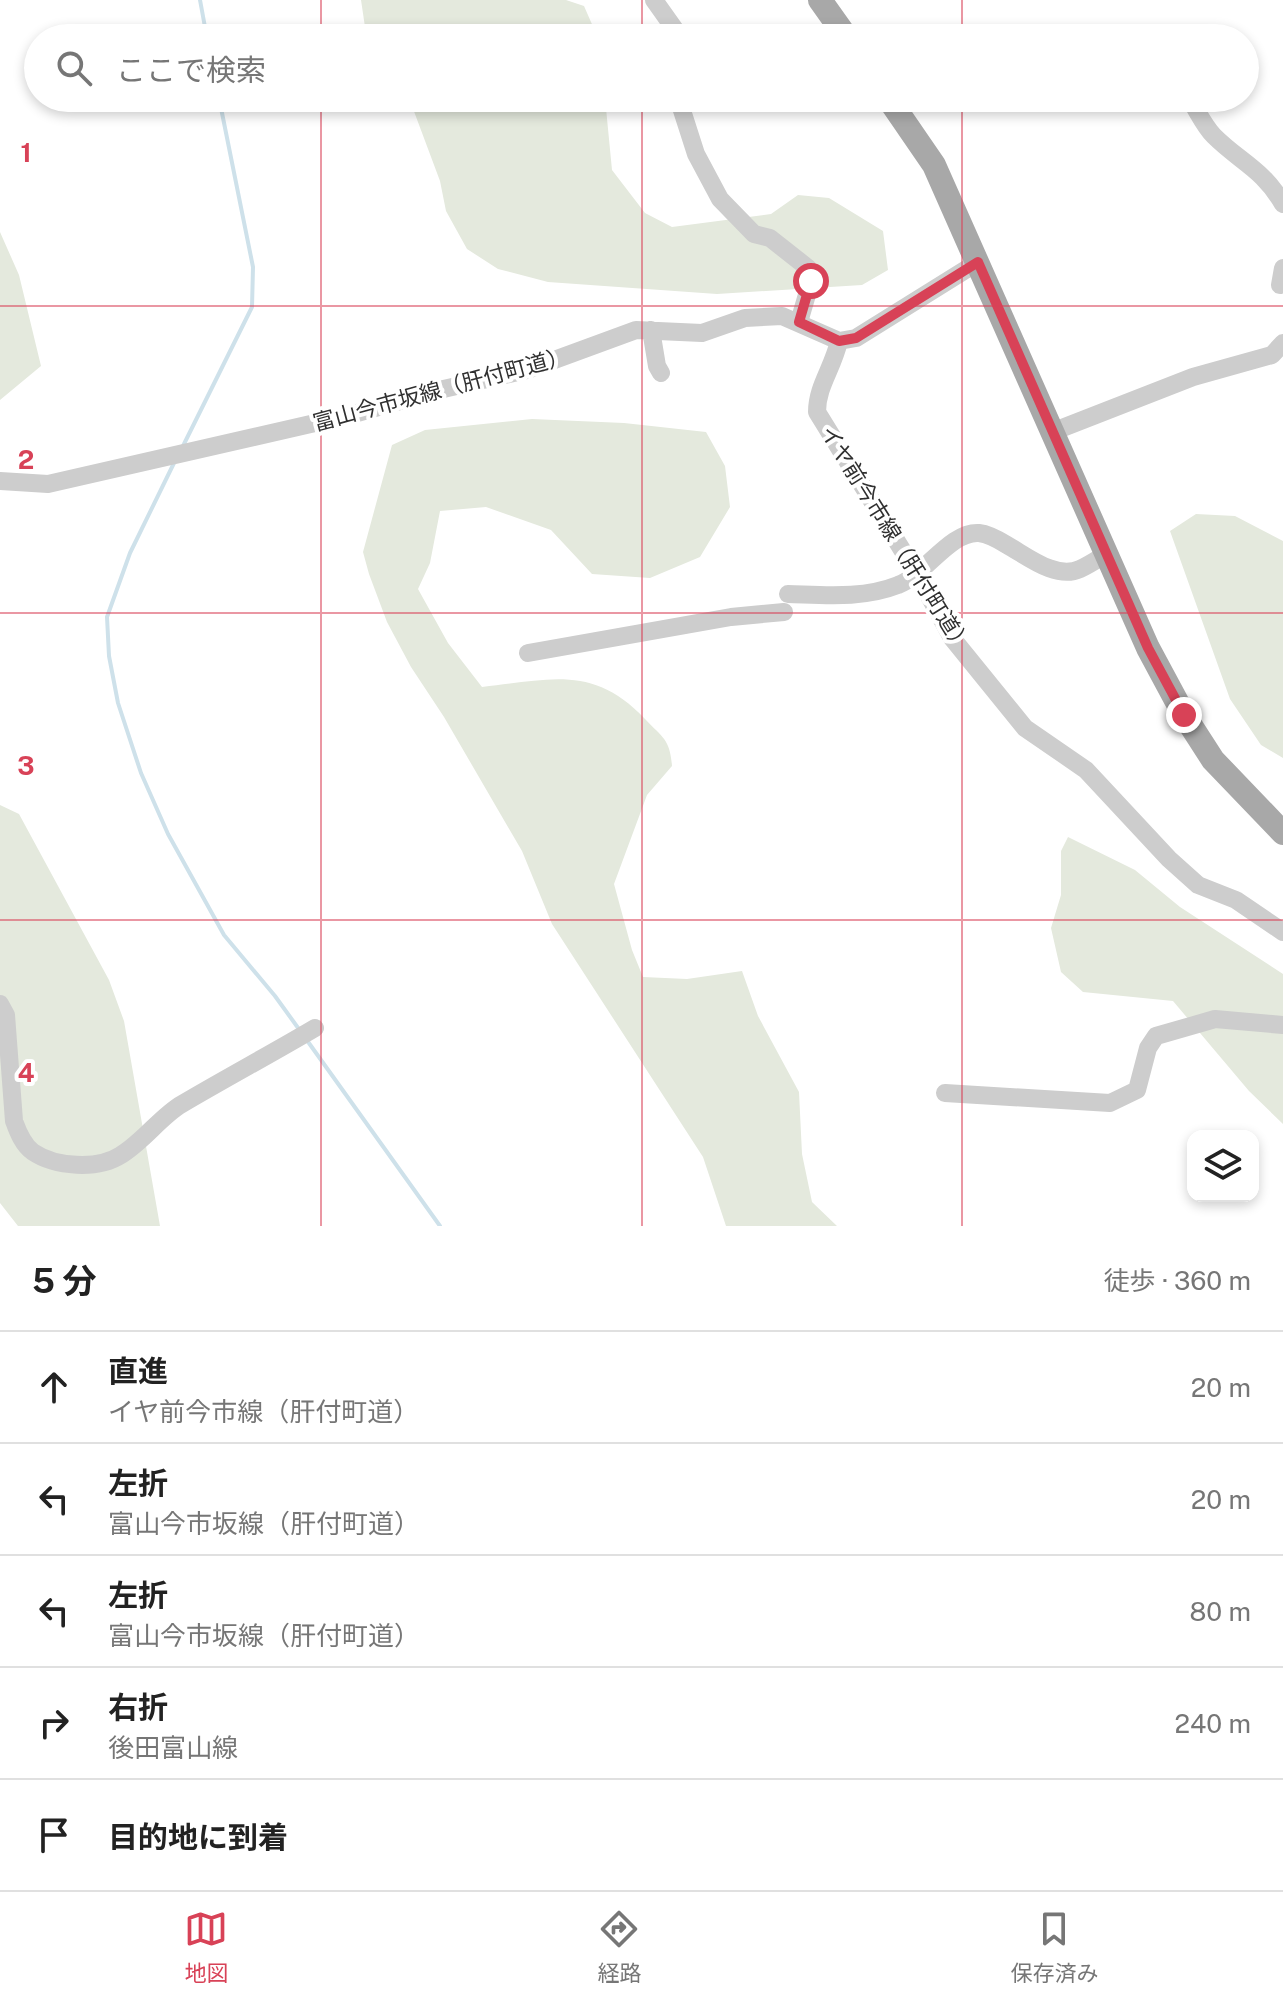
<!DOCTYPE html>
<html lang="ja">
<head>
<meta charset="utf-8">
<style>
	:root { --surface:#fff; --page:#f2f2f2; --text:#222; --muted:#767676; --line:#e0e0e0; --accent:#d84257 }
	body { margin:0; font-family:"Public Sans","Noto Sans JP",sans-serif; background:var(--page); color:var(--text) }
	.controls { position:absolute; right:24px; bottom:24px; display:grid; overflow:hidden; border-radius:16px; box-shadow:0 4px 12px #0003 }
	.controls button { width:72px; height:72px; display:grid; place-items:center; padding:0; border:0; border-bottom:2px solid var(--line); background:var(--surface); color:var(--text); font:40px sans-serif }
	.stop { position:absolute; width:24px; height:24px; margin:-18px; border:6px solid #d84257; border-radius:50%; background:#fff }
	.stop.end { background:#d84257; border-color:#fff; box-shadow:0 2px 8px #0008 }
	.list { margin:0; padding:0; list-style:none }
	h2 { display:flex; justify-content:space-between; align-items:center; height:104px; margin:0; padding:0 32px; font-size:34px }
	h2 small { font-size:26px; font-weight:400; color:var(--muted) }
	.list li { display:grid; grid-template-columns:52px 1fr auto; gap:24px; align-items:center; box-sizing:border-box; height:112px; padding:0 32px; border-top:2px solid var(--line) }
	.list b { display:block; font-size:30px; white-space:nowrap }
	.list p { margin:0; font-size:26px; white-space:nowrap; color:var(--muted) }
	.list em { font-size:26px; font-style:normal; color:var(--muted) }
	.icon { flex:none; width:44px; height:44px; fill:none; stroke:currentColor; stroke-width:2; stroke-linecap:round; stroke-linejoin:round }
	.map { position:relative; flex:none; width:1283px; height:1226px; overflow:hidden }
	.search { position:absolute; background:var(--surface); box-shadow:0 4px 12px #0003; left:24px; right:24px; top:24px; height:88px; display:flex; align-items:center; gap:20px; box-sizing:border-box; padding:0 28px; border-radius:44px; color:var(--muted); font-size:30px }
	.sheet { height:664px; background:var(--surface) }
	nav { display:flex; justify-content:space-around; align-items:center; box-sizing:border-box; height:112px; border-top:2px solid var(--line); background:var(--surface); font-size:22px; color:var(--muted) }
	nav a { display:grid; justify-items:center; gap:4px }
	nav .on { color:var(--accent) }
	.map>svg:first-child { display:block }
</style>
</head>
<body>
<div class="map">
<svg width="1283" height="1226" viewBox="0 0 1283 1226">
	<rect width="100%" height="100%" fill="#fff"/>
	<!-- green -->
	<path fill="#e4e9dd" d="M361 0H566L584 6 598 38H372L365 27Z
		M409 98H605L612 170 645 213 672 227 771 214 798 195 829 198 883 231 888 270 862 285 717 294 548 282 498 269 467 249 446 211 440 181Z
		M0 232 19 275 41 366 0 400Z
		M532 419 624 423 706 432 725 466 730 507 700 557 650 578 592 574 551 530 486 507 440 511 430 563 418 589 448 643 482 687C549 680 593 664 645 719 663 738 670 739 672 766L647 795 614 884 632 950 643 977 687 979 742 971 758 1016 799 1092 802 1154 812 1202 837 1226H726L703 1157 552 924 522 851 444 717 411 667 387 622 369 574 363 552 392 445 425 430Z
		M1196 514 1235 516 1283 541V758L1261 745 1230 699 1170 531Z
		M0 805 19 814 109 980 124 1021 160 1226H18L0 1203Z
		M1068 837 1135 870 1180 907 1283 974V1124L1249 1091 1173 1001 1083 992 1061 972 1051 928 1061 895V851Z"/>
	<g fill="none" stroke-linecap="round" stroke-linejoin="round">
		<!-- stream -->
		<path stroke="#cee1ea" stroke-width="4" d="M200 0 207 38
			M182 448 252 307 253 267 219 98
			M174 463 130 553 107 617 109 656 118 703 141 773 168 834 224 935 275 996 301 1032
			M306 1039 440 1226"/>
		<!-- minor -->
		<path stroke="#cdcdcd" stroke-width="18" d="M654 0 681 38
			M678 98 696 154 720 199 754 234 770 238 808 268 811 281 799 322
			M1189 98C1197 110 1204 126 1214 136 1240 162 1263 169 1283 204
			M1280 285 1283 268
			M651 330 657 366 661 373
			M839 341C833 368 817 386 817 412L917 574 952 638 1025 728 1086 770 1169 859 1198 885 1236 900 1283 932
			M1052 432 1193 377 1272 355 1283 343
			M0 481 48 484 350 415 439 390 527 370 636 330 702 333 745 318 782 316 839 341 856 338 978 262
			M788 594C824 595 863 599 898 585 925 575 950 531 979 533 988 534 999 540 1007 545 1027 556 1056 580 1080 569 1089 565 1098 559 1106 554
			M528 653 731 617 784 612
			M0 1004 6 1015 14 1121C18 1132 23 1145 33 1152 55 1167 98 1170 121 1155 144 1141 161 1116 182 1104 226 1078 271 1054 315 1028
			M945 1093 1110 1103 1137 1090 1148 1048 1156 1036 1215 1019 1283 1025"/>
		<!-- major -->
		<path stroke="#a8a8a8" stroke-width="24" d="M820 0 847 38
			M888 98 934 165 1148 648 1184 715 1213 760 1283 833"/>
	</g>
	<g fill="none" stroke-linecap="round" stroke-linejoin="round">
		<!-- route -->
		<path stroke="#d84257" stroke-width="10" d="M811 281 799 322 839 341 856 338 978 262 1148 648 1184 715"/>
	</g>
	<!-- grid -->
	<path fill="none" stroke="#d84257" stroke-width="2" stroke-opacity="0.55" d="M321 0V38M642 0V38M962 0V38M321 98V1226M642 98V1226M962 98V1226M0 306H1283M0 613H1283M0 920H1283"/>
	<g text-anchor="middle" dominant-baseline="central" stroke-width="8" stroke-linejoin="round" paint-order="stroke">
		<!-- street labels -->
		<g font-size="22" fill="#303030" stroke="#fff">
			<text transform="translate(441 389) rotate(-15)">富山今市坂線（肝付町道）</text>
			<text transform="translate(896 539) rotate(58)">イヤ前今市線（肝付町道）</text>
		</g>
	</g>
	<g font-size="26" text-anchor="middle" font-weight="bold" fill="#d84257" stroke="#fff" stroke-width="8" stroke-linejoin="round" paint-order="stroke">
		<text x="26" y="162">1</text>
		<text x="26" y="469">2</text>
		<text x="26" y="775">3</text>
		<text x="26" y="1082">4</text>
	</g>
</svg>
<div class="controls">
<button><svg class="icon" aria-label="layers" viewBox="0 0 24 24"><path d="M12 4l9 5-9 5-9-5zM3 14l9 5 9-5"/></svg></button>
</div>
<div class="stop" style="left:811px;top:281px"></div>
<div class="stop end" style="left:1184px;top:715px"></div>
<div class="search"><svg class="icon" aria-label="search" viewBox="0 0 24 24"><circle cx="10" cy="10" r="6"/><path d="M15 15l6 6"/></svg>ここで検索</div>
</div>
<section class="sheet">
<h2>5 分<small>徒歩 · 360 m</small></h2>
<ul class="list">
<li><svg class="icon" aria-label="ahead" viewBox="0 0 24 24"><path d="M12 20V5M6 11l6-6 6 6"/></svg><div><b>直進</b><p>イヤ前今市線（肝付町道）</p></div><em>20 m</em></li>
<li><svg class="icon" aria-label="left" viewBox="0 0 24 24"><path d="M17 20v-9H6M10 6l-5 5 5 5"/></svg><div><b>左折</b><p>富山今市坂線（肝付町道）</p></div><em>20 m</em></li>
<li><svg class="icon" aria-label="left" viewBox="0 0 24 24"><path d="M17 20v-9H6M10 6l-5 5 5 5"/></svg><div><b>左折</b><p>富山今市坂線（肝付町道）</p></div><em>80 m</em></li>
<li><svg class="icon" aria-label="right" viewBox="0 0 24 24"><path d="M7 20v-9h11M14 6l5 5-5 5"/></svg><div><b>右折</b><p>後田富山線</p></div><em>240 m</em></li>
<li><svg class="icon" aria-label="arrive" viewBox="0 0 24 24"><path d="M6 21V4h12l-3 4 3 4H6"/></svg><div><b>目的地に到着</b></div></li>
</ul>
</section>
<nav>
<a class="on"><svg class="icon" aria-label="map" viewBox="0 0 24 24"><path d="M3 6l6-2 6 2 6-2v14l-6 2-6-2-6 2zM9 4v14M15 6v14"/></svg>地図</a>
<a><svg class="icon" aria-label="directions" viewBox="0 0 24 24"><path d="M12 3l9 9-9 9-9-9zM9 14v-3h6M13 9l2 2-2 2"/></svg>経路</a>
<a><svg class="icon" aria-label="saved" viewBox="0 0 24 24"><path d="M7 4h10v16l-5-4-5 4z"/></svg>保存済み</a>
</nav>
</body>
</html>
